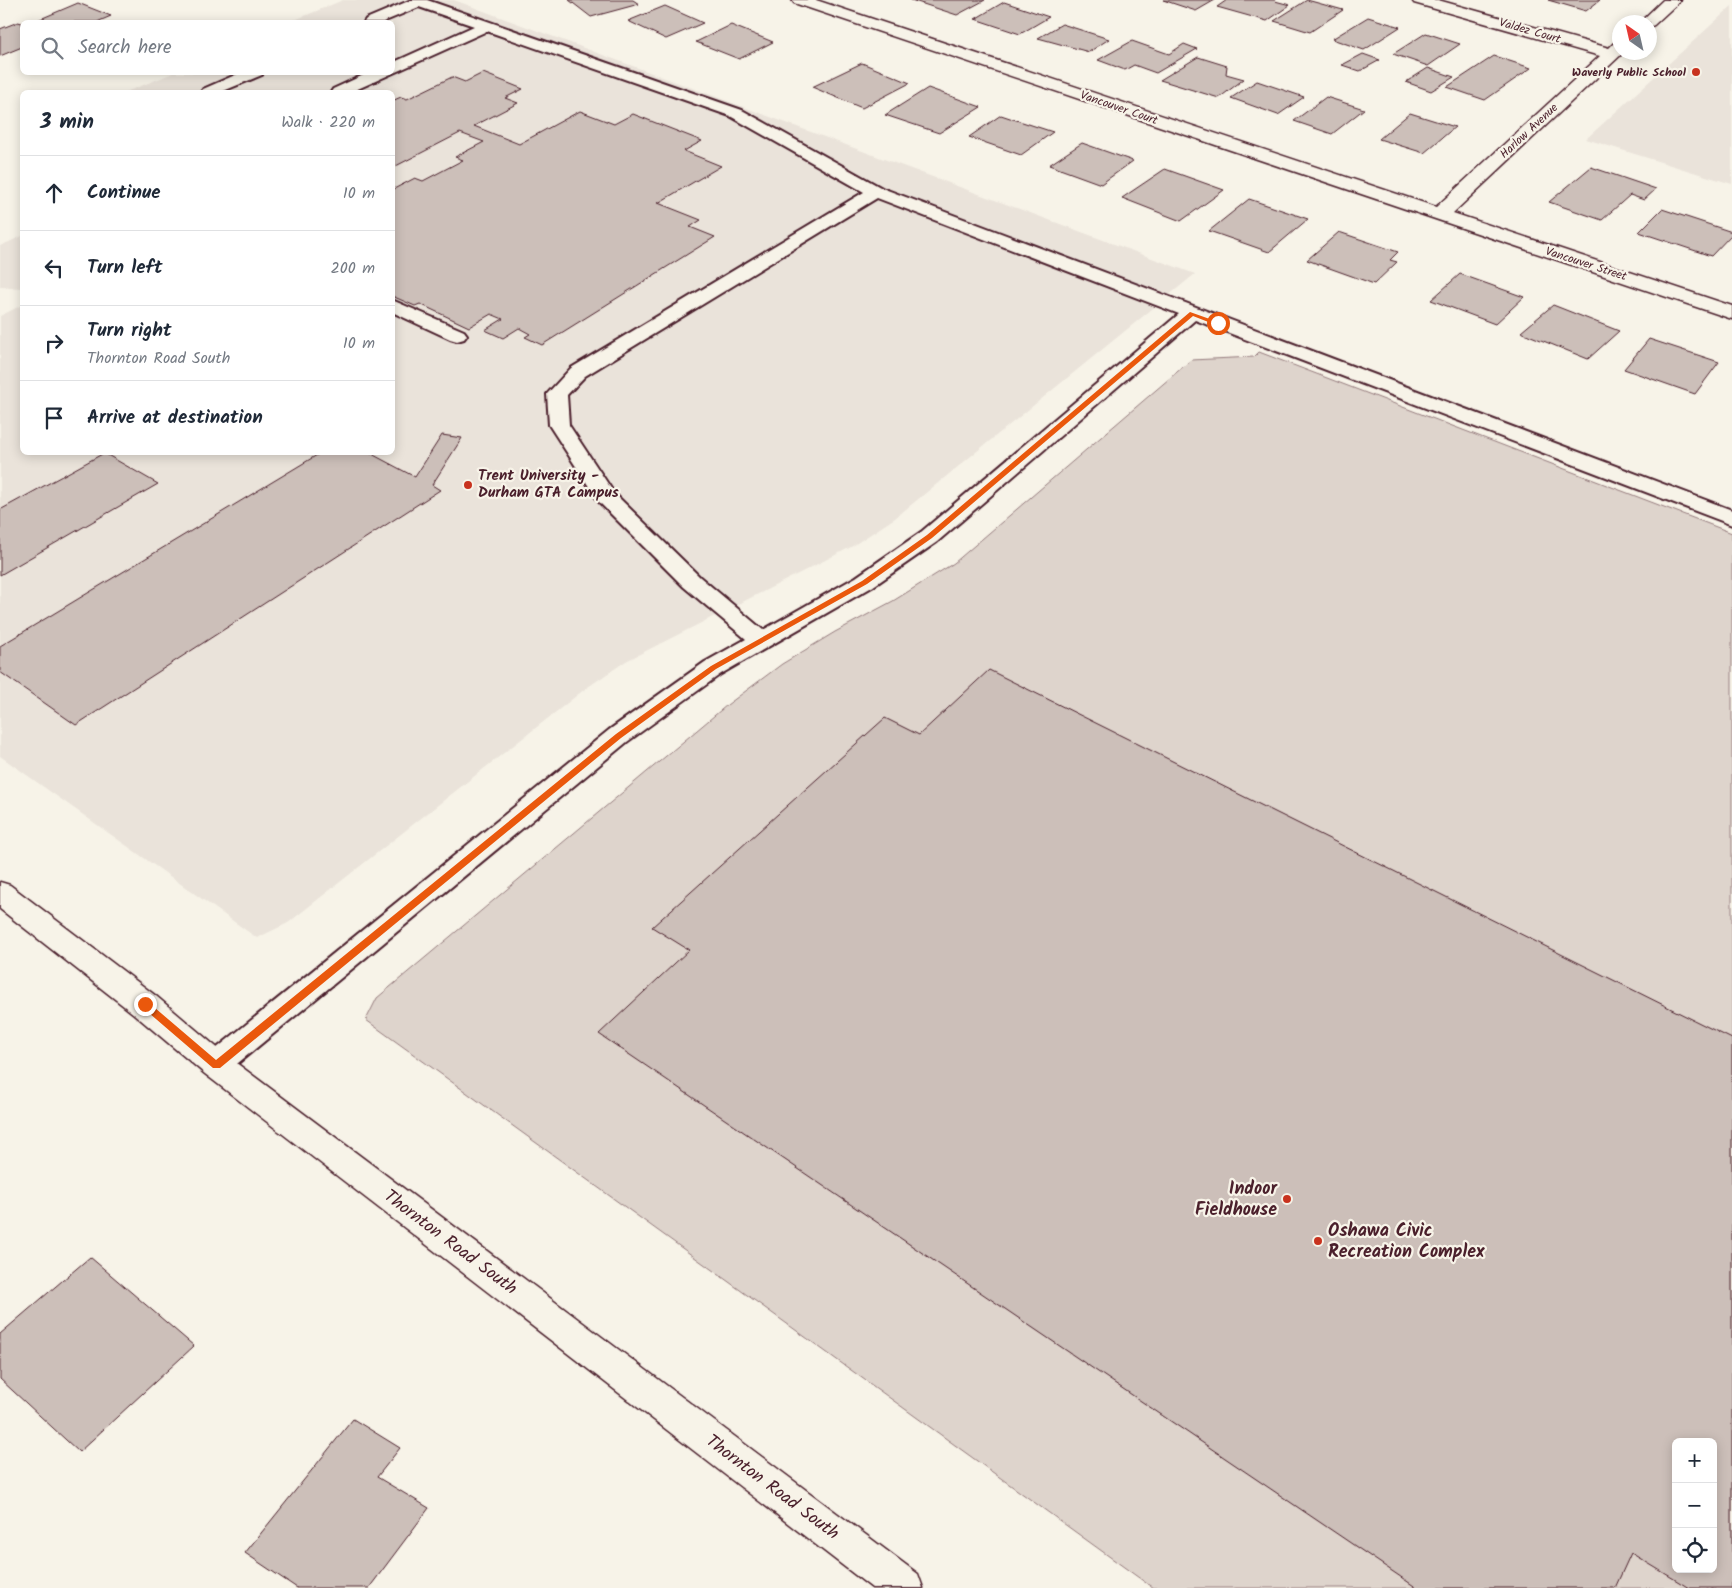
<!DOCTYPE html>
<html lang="en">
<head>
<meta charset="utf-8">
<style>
	:root { --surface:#fff; --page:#f2f2f3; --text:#1f2937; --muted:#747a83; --line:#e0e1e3 }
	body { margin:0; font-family:Kalam,sans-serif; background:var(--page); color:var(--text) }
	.controls { position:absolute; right:15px; bottom:15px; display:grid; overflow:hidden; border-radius:8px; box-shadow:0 2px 12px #0003 }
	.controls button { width:45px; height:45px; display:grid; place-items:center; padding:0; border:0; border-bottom:1px solid var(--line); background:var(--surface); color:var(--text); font:25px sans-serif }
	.compass { position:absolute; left:1612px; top:15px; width:45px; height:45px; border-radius:50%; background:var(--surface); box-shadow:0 2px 12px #0003; rotate:326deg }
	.stop { position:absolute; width:15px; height:15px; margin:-11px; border:4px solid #ea580c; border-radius:50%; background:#fff }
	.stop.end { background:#ea580c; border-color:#fff; box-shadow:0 1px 5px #0008 }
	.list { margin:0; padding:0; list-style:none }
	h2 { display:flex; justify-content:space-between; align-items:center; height:65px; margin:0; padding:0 20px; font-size:21px }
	h2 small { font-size:16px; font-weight:400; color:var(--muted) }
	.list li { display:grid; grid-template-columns:32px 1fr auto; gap:15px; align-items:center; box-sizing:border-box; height:75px; padding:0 20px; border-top:1px solid var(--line) }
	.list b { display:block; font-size:19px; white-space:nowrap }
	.list p { margin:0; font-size:16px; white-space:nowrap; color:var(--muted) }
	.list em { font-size:16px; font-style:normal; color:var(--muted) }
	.icon { flex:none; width:28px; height:28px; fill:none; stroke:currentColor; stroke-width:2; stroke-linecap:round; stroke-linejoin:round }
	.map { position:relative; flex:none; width:1732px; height:1588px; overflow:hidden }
	.search { position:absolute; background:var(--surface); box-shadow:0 2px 12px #0003; left:20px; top:20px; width:375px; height:55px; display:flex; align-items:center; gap:12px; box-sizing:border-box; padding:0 18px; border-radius:8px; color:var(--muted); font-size:19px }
	.panel { position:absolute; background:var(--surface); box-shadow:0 2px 12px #0003; left:20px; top:90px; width:375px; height:365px; border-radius:8px }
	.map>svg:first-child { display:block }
</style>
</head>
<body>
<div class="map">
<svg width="1732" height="1588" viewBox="0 0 1732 1588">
	<rect width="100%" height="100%" fill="#f7f3e8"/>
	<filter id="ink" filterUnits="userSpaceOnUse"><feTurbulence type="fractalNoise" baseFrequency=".02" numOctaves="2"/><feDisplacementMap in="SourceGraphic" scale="10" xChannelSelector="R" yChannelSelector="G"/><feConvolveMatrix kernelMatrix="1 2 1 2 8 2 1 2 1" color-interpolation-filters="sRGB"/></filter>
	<g filter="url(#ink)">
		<!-- built -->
		<path fill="#eae3da" d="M343 0H454L1195 274 895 518 851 547 626 661 585 689 288 923 257 938 0 756V316L22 305V452H392V92H126L173 73 392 72V22H290Z
			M1732 6V184L1586 139Z
			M22 236V288L0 287V246Z"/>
		<!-- green -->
		<path fill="#ded4cc" stroke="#947a7c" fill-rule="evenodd" d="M1259 352 1732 533V1588H1153L366 1020 377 998 727 705 782 664 835 632 893 601 954 563 1191 360 1254 357ZM1676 1442H1713V1569H1676Z"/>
		<!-- building -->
		<path fill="#ccbfb9" stroke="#4a1f2b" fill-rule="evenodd" d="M569 0H633L639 4 591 17Z
			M911 0H985L957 15Z
			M1163 0H1215L1196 11Z
			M1227 0H1276L1275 1 1290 5 1267 21 1217 7Z
			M1307 0 1343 10 1310 32 1274 21Z
			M1548 0H1600L1586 11Z
			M1004 2 1049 17 1020 34 975 19Z
			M78 3 111 16 97 22H45L38 20Z
			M665 6 703 23 666 39 628 21Z
			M1368 17 1400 27 1364 50 1332 39Z
			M18 22 22 23V47L0 56V29Z
			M1062 24 1109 39 1089 52 1038 38Z
			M731 25 773 42 739 59 696 42Z
			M1426 33 1460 44 1428 66 1393 54Z
			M1132 41 1169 54 1184 44 1197 49 1156 73 1134 65 1125 70 1098 60Z
			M1363 54 1380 60 1360 71 1342 65Z
			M1494 56 1531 68 1485 100 1447 87Z
			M1198 57 1227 66 1226 74 1244 79 1219 98 1160 80Z
			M862 63 910 83 862 108 812 87Z
			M1428 68 1454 77 1431 91 1406 82Z
			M483 73 523 89 505 98 518 103 474 126 519 144 580 111 614 124 633 114 702 141 684 151 721 166 658 203 701 220 690 227 715 237 542 345 525 337 530 334 519 328 503 338 485 330 503 319 491 314 469 327 420 304 415 306 392 296V190L415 178 423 181 463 160 455 157 484 142 460 133 392 168V101L401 97 407 99 452 77 465 82Z
			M1257 81 1304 97 1278 115 1231 98Z
			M928 88 981 107 939 133 885 115Z
			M1326 97 1364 109 1332 134 1294 121Z
			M1410 113 1455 127 1424 153 1379 139Z
			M1001 115 1010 118 1053 132 1021 155 969 137Z
			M1082 143 1133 161 1101 184 1049 165Z
			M1591 167 1656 189 1644 200 1630 195 1602 220 1549 202Z
			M1165 169 1224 190 1181 221 1122 198Z
			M1249 199 1308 219 1269 252 1209 231Z
			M1662 209 1732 232V234L1711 256 1639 232Z
			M1339 232 1398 252 1390 260 1397 262 1374 284 1307 260Z
			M1460 274 1524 297 1495 324 1431 300Z
			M1553 305 1619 331 1588 359 1521 332Z
			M1649 339 1719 362 1695 394 1624 369Z
			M442 435 462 438 432 485 440 490 76 725 0 672V646L322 452H368L415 477Z
			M104 453 158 484 0 575V510Z
			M989 670 1732 1039V1588H1689L1631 1553 1615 1588H1417L599 1034 689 950 652 927 885 718 919 735ZM1676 1442H1713V1569H1676Z
			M90 1257 194 1346 79 1452 0 1379V1334Z
			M353 1419 400 1448 377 1477 429 1508 369 1588H297L245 1553Z"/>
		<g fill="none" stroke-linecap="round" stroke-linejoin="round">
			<!-- lane casing -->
			<g stroke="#4a1f2b" stroke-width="4">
				<path id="lane" d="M411 0H427L742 110 882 188 1732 510V525L1195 320 937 542 872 587 721 674 627 742 226 1073 216 1077 206 1073 202 1065 206 1057 609 730 705 662 746 639 684 587 599 502 549 425 547 394 571 368 864 192 730 116 487 31 351 92H331L333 89 370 72H392V63L474 26 419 7 383 22H364L366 19ZM877 198 1179 314 921 532 856 577 763 630 700 577 614 493 569 425 567 395 585 376Z
					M242 72H263L262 75 221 92H201L203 89Z
					M392 300 464 331 467 335 464 339 457 341 450 339 392 312Z"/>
			</g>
			<!-- street casing -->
			<g stroke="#4a1f2b" stroke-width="3">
				<path id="street" d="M792 0H816L1436 207 1600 56 1414 3 1412 0H1438L1609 48 1614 43 1620 42V52H1624L1453 213 1732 306V319L794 3Z
					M1663 0H1681L1654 25 1650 27V22H1640Z"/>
			</g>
			<!-- secondary casing -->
			<g stroke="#4a1f2b" stroke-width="3">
				<path id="secondary" d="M0 882 10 885 156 996 227 1056 918 1574 923 1588H872L205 1074 134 1014 0 909Z"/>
			</g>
			<!-- lane -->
			<use href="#lane" fill="#f7f3e8" fill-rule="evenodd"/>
			<!-- street -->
			<use href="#street" fill="#f7f3e8" fill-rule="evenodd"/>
			<!-- secondary -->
			<use href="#secondary" fill="#f7f3e8" fill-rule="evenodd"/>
		</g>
	</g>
	<!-- route -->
	<path fill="#ea580c" d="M1190 312 1221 323 1216 325 1193 316 932 538 867 584 716 669 621 738 220 1068H213L142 1007V1002H148L216 1060 616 734 711 666 862 581 927 535Z"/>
	<!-- markers -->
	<g fill="#c8321e" stroke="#f7f3e8" stroke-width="2">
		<circle cx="1696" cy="72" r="5"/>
		<circle cx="468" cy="485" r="5"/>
		<circle cx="1287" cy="1199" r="5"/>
		<circle cx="1318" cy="1241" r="5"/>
	</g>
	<g text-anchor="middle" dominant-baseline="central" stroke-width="4.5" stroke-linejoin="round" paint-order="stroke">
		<!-- far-street labels -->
		<g font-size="12" fill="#4a1f2b" stroke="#f7f3e8">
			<text transform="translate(1530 31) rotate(16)">Valdez Court</text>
			<text transform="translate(1119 108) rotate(19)">Vancouver Court</text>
			<text transform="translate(1529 131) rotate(-43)">Harlow Avenue</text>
			<text transform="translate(1586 264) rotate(18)">Vancouver Street</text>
		</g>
		<!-- far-poi labels -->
		<g font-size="12" font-weight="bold" fill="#4a1f2b" stroke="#f7f3e8" text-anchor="end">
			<text x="1686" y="72">Waverly Public School</text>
		</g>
		<!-- poi labels -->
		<g font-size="15" font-weight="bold" fill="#4a1f2b" stroke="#f7f3e8" text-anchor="start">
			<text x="478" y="476">Trent University -<tspan x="478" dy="17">Durham GTA Campus</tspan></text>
		</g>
		<!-- near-poi labels -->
		<g font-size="18" font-weight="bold" fill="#4a1f2b" stroke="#f7f3e8" text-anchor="end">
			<text x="1277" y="1189">Indoor<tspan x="1277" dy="21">Fieldhouse</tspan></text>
			<text x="1328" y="1231" text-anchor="start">Oshawa Civic<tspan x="1328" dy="21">Recreation Complex</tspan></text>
		</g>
		<!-- near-street labels -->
		<g font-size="18" fill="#4a1f2b" stroke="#f7f3e8">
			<text transform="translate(450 1243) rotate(37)">Thornton Road South</text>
			<text transform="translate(772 1488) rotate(37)">Thornton Road South</text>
		</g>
	</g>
</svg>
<div class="controls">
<button>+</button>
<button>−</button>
<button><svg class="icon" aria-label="locate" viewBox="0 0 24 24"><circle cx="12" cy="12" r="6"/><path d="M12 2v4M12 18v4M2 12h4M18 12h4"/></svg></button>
</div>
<svg class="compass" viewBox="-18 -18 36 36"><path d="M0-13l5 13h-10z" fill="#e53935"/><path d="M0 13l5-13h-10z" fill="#747a83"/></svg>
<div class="stop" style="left:1218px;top:323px"></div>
<div class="stop end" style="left:145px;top:1004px"></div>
<div class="search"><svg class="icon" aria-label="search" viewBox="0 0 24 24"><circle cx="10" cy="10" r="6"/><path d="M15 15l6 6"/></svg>Search here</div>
<section class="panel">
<h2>3 min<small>Walk · 220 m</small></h2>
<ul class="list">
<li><svg class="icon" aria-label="ahead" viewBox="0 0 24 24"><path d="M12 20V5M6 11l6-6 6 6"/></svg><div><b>Continue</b></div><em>10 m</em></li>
<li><svg class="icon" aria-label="left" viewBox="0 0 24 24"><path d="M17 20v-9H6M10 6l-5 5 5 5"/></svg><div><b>Turn left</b></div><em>200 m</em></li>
<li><svg class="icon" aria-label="right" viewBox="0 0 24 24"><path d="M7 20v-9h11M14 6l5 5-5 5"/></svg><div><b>Turn right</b><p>Thornton Road South</p></div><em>10 m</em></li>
<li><svg class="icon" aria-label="arrive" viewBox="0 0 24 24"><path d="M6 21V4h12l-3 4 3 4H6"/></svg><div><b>Arrive at destination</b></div></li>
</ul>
</section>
</div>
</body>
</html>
